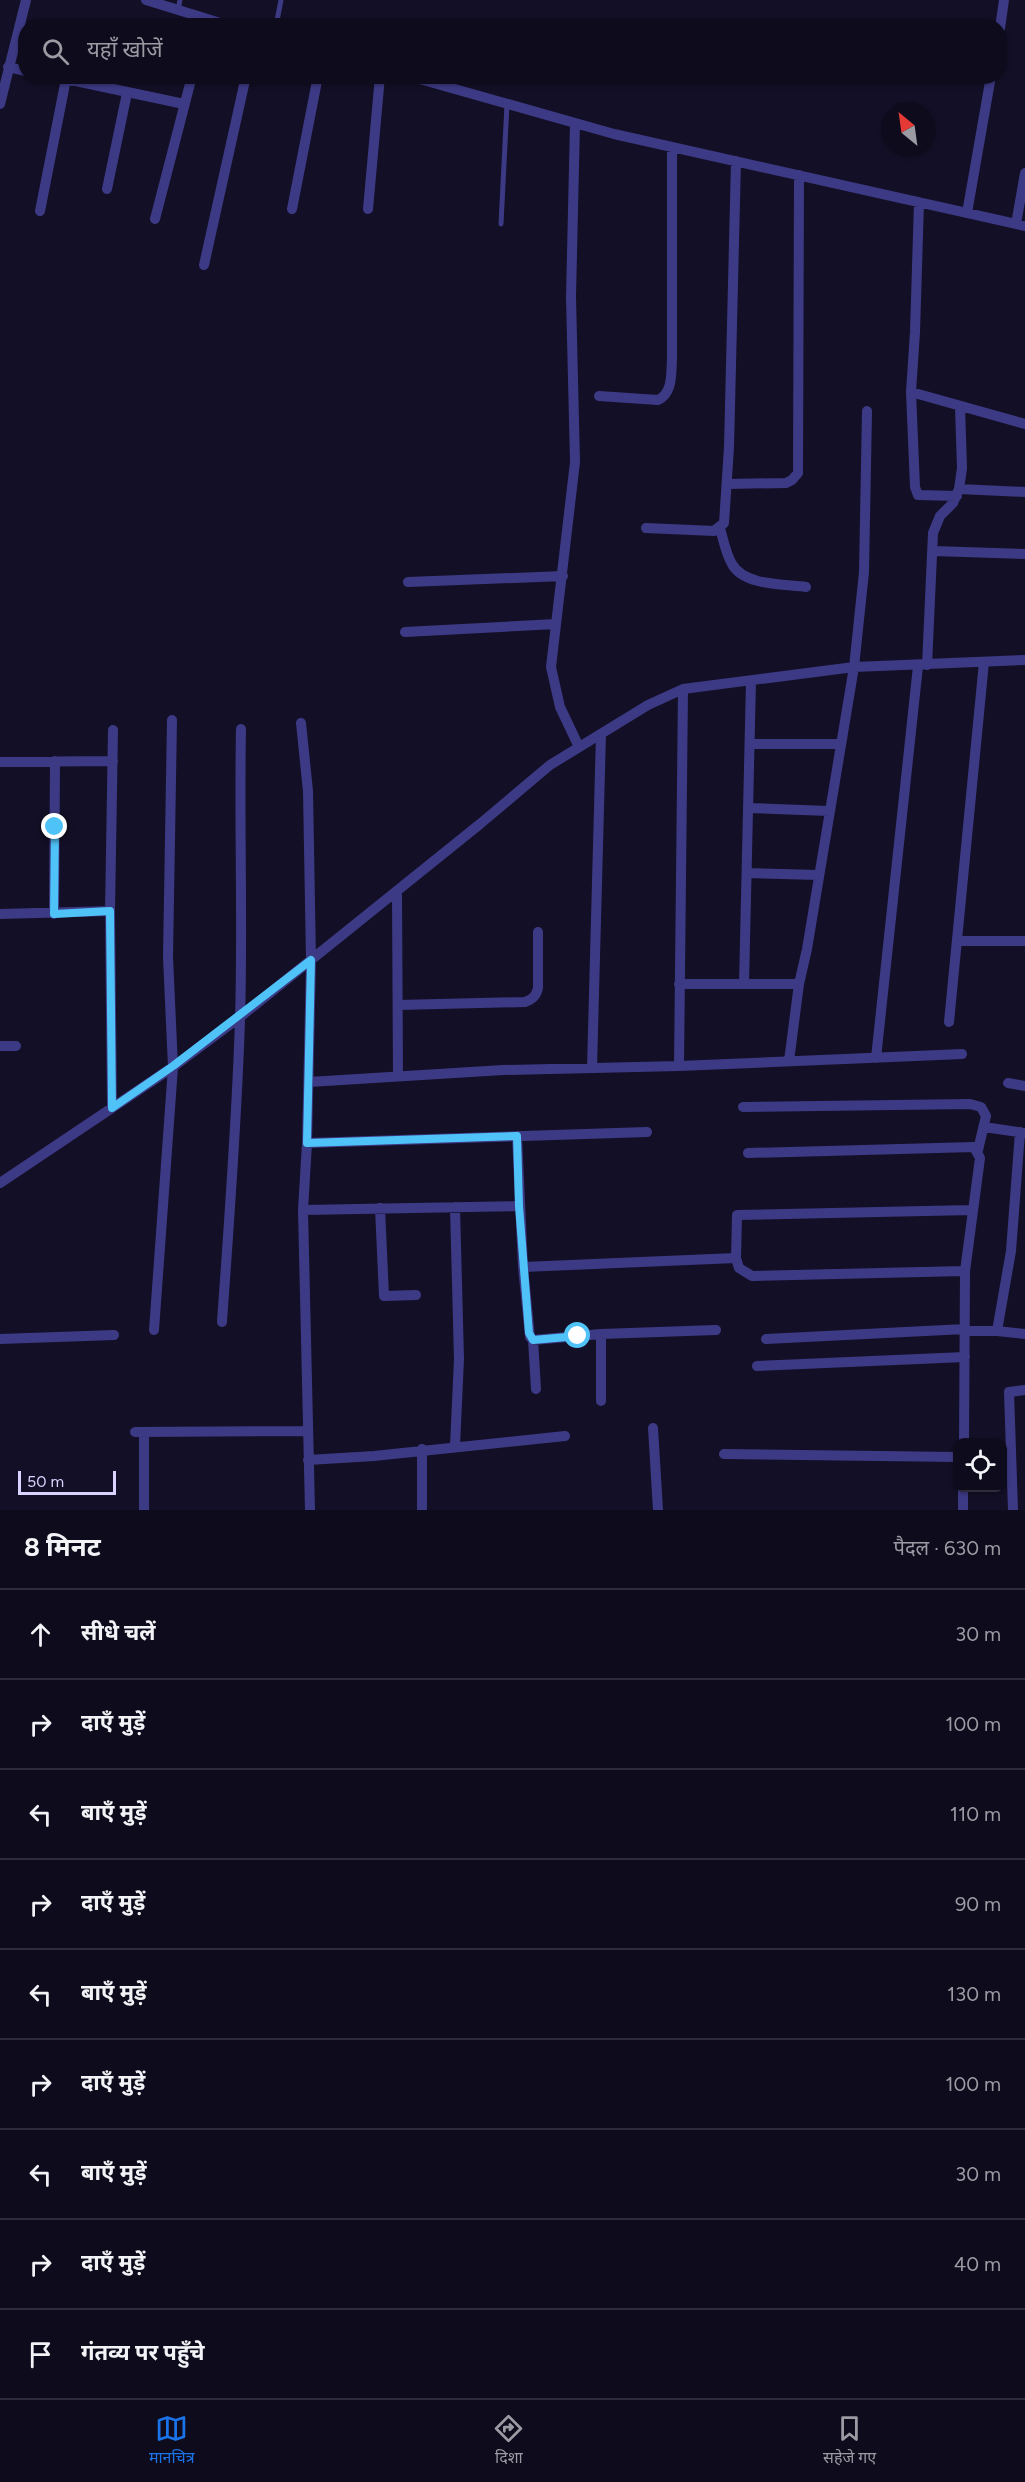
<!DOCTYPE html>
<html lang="hi">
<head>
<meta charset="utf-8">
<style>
	:root { --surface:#0e0b1c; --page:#1c1929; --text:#f1f3f6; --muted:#9b9ba3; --line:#2e2b3b; --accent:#1a73e8 }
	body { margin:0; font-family:Figtree,"Noto Sans Devanagari",sans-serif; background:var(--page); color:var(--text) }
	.controls { position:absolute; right:18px; bottom:18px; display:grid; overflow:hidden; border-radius:12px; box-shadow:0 2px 4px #0004 }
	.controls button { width:54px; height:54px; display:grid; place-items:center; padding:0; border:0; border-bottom:2px solid var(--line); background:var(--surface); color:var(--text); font:30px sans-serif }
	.compass { position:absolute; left:881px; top:102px; width:54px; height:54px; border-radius:50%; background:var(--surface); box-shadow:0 2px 4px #0004; rotate:331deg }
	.scale { position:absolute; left:18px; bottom:15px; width:98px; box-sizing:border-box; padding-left:6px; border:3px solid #d9d4ff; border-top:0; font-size:16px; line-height:21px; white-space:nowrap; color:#d9d4ff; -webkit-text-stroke:4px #130f26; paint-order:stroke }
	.stop { position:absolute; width:18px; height:18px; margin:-14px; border:4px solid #4fc3f7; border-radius:50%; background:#fff }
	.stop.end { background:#4fc3f7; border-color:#fff; box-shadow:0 2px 6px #0008 }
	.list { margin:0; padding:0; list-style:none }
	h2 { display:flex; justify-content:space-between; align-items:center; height:78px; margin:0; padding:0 24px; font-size:26px }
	h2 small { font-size:20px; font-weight:400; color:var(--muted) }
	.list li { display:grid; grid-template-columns:39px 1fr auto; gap:18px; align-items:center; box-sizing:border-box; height:90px; padding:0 24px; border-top:2px solid var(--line) }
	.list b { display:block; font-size:22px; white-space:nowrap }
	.list em { font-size:20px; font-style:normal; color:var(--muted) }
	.icon { flex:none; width:33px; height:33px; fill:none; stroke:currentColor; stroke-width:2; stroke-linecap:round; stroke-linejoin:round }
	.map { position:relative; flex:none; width:1025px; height:1510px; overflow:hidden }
	.search { position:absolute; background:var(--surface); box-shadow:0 2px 4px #0004; left:18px; right:18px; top:18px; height:66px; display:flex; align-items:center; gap:15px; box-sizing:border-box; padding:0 21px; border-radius:24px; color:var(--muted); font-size:22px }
	.sheet { height:888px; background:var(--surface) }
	nav { display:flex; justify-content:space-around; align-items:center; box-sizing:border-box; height:84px; border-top:2px solid var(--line); background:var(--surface); font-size:16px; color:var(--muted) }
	nav a { display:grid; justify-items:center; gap:3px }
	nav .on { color:var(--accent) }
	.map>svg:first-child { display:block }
</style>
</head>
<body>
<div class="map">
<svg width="1025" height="1510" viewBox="0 0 1025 1510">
	<rect width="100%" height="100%" fill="#130f26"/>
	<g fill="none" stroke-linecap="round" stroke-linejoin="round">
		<!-- service -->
		<path stroke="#3d3a85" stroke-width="5" d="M178 10 180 0
			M276 26 281 0
			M501 224 507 104"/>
		<!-- minor -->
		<path stroke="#3d3a85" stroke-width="10" d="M146 0 230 26
			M1000 28 1004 0
			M8 67 26 71
			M52 76 184 104
			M409 76 614 134 1025 226
			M0 104 26 0
			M575 123 571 297 575 462 551 667 560 707 579 747
			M107 189 127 93
			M919 202 915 332 911 392 915 487 918 495 957 496
			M292 209 318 76
			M368 209 380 76
			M40 211 66 79
			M967 213 991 76
			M155 219 192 76
			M1016 224 1025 173
			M204 265 246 76
			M911 392 1025 424
			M599 396 658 400C673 393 671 374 672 359V147
			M727 484 786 483 792 480 798 473 799 175
			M959 489 1025 492
			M646 528 714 531 724 523 729 447 736 161
			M720 528C723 539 726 554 732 564 744 586 784 584 806 587
			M933 551 1025 554
			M408 582 563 576
			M405 632 556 624
			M927 665 933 533 940 516 953 503 959 489 962 468 960 407
			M301 723 308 791 311 960 307 1143 303 1210 310 1510
			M750 744H841
			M0 762 113 761
			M748 808 829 811
			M747 873 819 875
			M397 892 398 1076
			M0 914 110 911
			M54 914 55 761
			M957 941H1025
			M679 984H799
			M744 984 751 681
			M398 1005 525 1002C533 999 536 996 538 988V932
			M949 1022 984 662
			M0 1046H16
			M876 1058 918 666
			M789 1061 799 984 807 949 854 667 864 572 867 411
			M679 1066 683 689
			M592 1068 601 734
			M309 1082 503 1070 679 1066 962 1054
			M1008 1083 1025 1086
			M743 1107 970 1104 981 1107 986 1116 978 1150
			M112 1108 110 911 113 730
			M984 1127 1025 1133
			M517 1136 523 1267 530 1337 533 1340 601 1334 716 1330
			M307 1143 647 1132
			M748 1153 974 1147 980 1158 965 1271 964 1442
			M0 1183 173 1067 240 1017 480 824 550 765 648 705 683 689 854 667 1025 660
			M455 1207 459 1359 455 1446
			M380 1208 384 1296 416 1295
			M303 1210 519 1206
			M736 1258 739 1268 752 1276 965 1271
			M523 1267 736 1258 737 1215 972 1210
			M222 1322C229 1221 237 1120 240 1019 243 922 239 825 241 729
			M154 1330 173 1067 168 957 172 720
			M965 1331H997L1011 1251 1020 1132
			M997 1331 1025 1334
			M601 1334V1401
			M0 1339 114 1335
			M766 1339 965 1329
			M533 1340 536 1389
			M757 1366 965 1357
			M653 1428 658 1510
			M135 1432 307 1431
			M144 1432V1510
			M422 1449V1510
			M724 1454 958 1457
			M308 1460 374 1456 565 1436
			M963 1510V1488
			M1013 1510 1009 1392 1025 1390"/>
	</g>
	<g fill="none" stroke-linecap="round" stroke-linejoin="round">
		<!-- route -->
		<path stroke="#4fc3f7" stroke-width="8" d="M55 827 54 914 110 911 112 1108 173 1066 311 960 307 1143 517 1136 519 1206 529 1333 533 1340 578 1336"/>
	</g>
</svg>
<div class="controls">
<button><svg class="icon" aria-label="locate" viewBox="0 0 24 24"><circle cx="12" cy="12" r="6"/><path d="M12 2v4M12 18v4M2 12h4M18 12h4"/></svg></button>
</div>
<svg class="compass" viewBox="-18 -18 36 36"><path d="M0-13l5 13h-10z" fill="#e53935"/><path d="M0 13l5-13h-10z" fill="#9b9ba3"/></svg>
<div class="scale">50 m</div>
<div class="stop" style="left:578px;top:1336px"></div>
<div class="stop end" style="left:55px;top:827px"></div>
<div class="search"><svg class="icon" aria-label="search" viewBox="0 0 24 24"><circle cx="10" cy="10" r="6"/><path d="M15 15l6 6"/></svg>यहाँ खोजें</div>
</div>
<section class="sheet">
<h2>8 मिनट<small>पैदल · 630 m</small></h2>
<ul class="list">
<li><svg class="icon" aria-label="ahead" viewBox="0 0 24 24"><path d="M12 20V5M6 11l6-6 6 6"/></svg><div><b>सीधे चलें</b></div><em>30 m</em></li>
<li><svg class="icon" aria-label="right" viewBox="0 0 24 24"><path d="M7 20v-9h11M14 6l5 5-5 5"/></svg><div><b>दाएँ मुड़ें</b></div><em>100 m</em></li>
<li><svg class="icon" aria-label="left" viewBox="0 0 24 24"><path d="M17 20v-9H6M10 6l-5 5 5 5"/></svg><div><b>बाएँ मुड़ें</b></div><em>110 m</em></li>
<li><svg class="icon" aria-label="right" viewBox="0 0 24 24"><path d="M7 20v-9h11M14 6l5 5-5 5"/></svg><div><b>दाएँ मुड़ें</b></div><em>90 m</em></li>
<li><svg class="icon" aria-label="left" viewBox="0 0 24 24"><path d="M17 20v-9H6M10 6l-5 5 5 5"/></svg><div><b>बाएँ मुड़ें</b></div><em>130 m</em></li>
<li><svg class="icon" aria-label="right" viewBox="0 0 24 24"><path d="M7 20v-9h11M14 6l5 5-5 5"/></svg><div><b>दाएँ मुड़ें</b></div><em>100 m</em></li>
<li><svg class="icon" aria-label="left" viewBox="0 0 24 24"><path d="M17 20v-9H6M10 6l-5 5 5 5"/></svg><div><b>बाएँ मुड़ें</b></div><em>30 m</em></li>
<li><svg class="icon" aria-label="right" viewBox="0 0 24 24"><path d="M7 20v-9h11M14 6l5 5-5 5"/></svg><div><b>दाएँ मुड़ें</b></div><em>40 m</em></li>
<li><svg class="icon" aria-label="arrive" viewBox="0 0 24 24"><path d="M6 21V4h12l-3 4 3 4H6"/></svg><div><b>गंतव्य पर पहुँचे</b></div></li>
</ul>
</section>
<nav>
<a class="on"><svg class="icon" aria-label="map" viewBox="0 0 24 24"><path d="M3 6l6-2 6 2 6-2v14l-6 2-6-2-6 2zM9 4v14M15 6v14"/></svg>मानचित्र</a>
<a><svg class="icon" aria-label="directions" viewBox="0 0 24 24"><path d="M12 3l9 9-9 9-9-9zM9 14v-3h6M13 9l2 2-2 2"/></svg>दिशा</a>
<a><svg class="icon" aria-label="saved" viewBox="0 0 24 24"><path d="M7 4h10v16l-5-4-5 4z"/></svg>सहेजे गए</a>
</nav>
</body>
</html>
